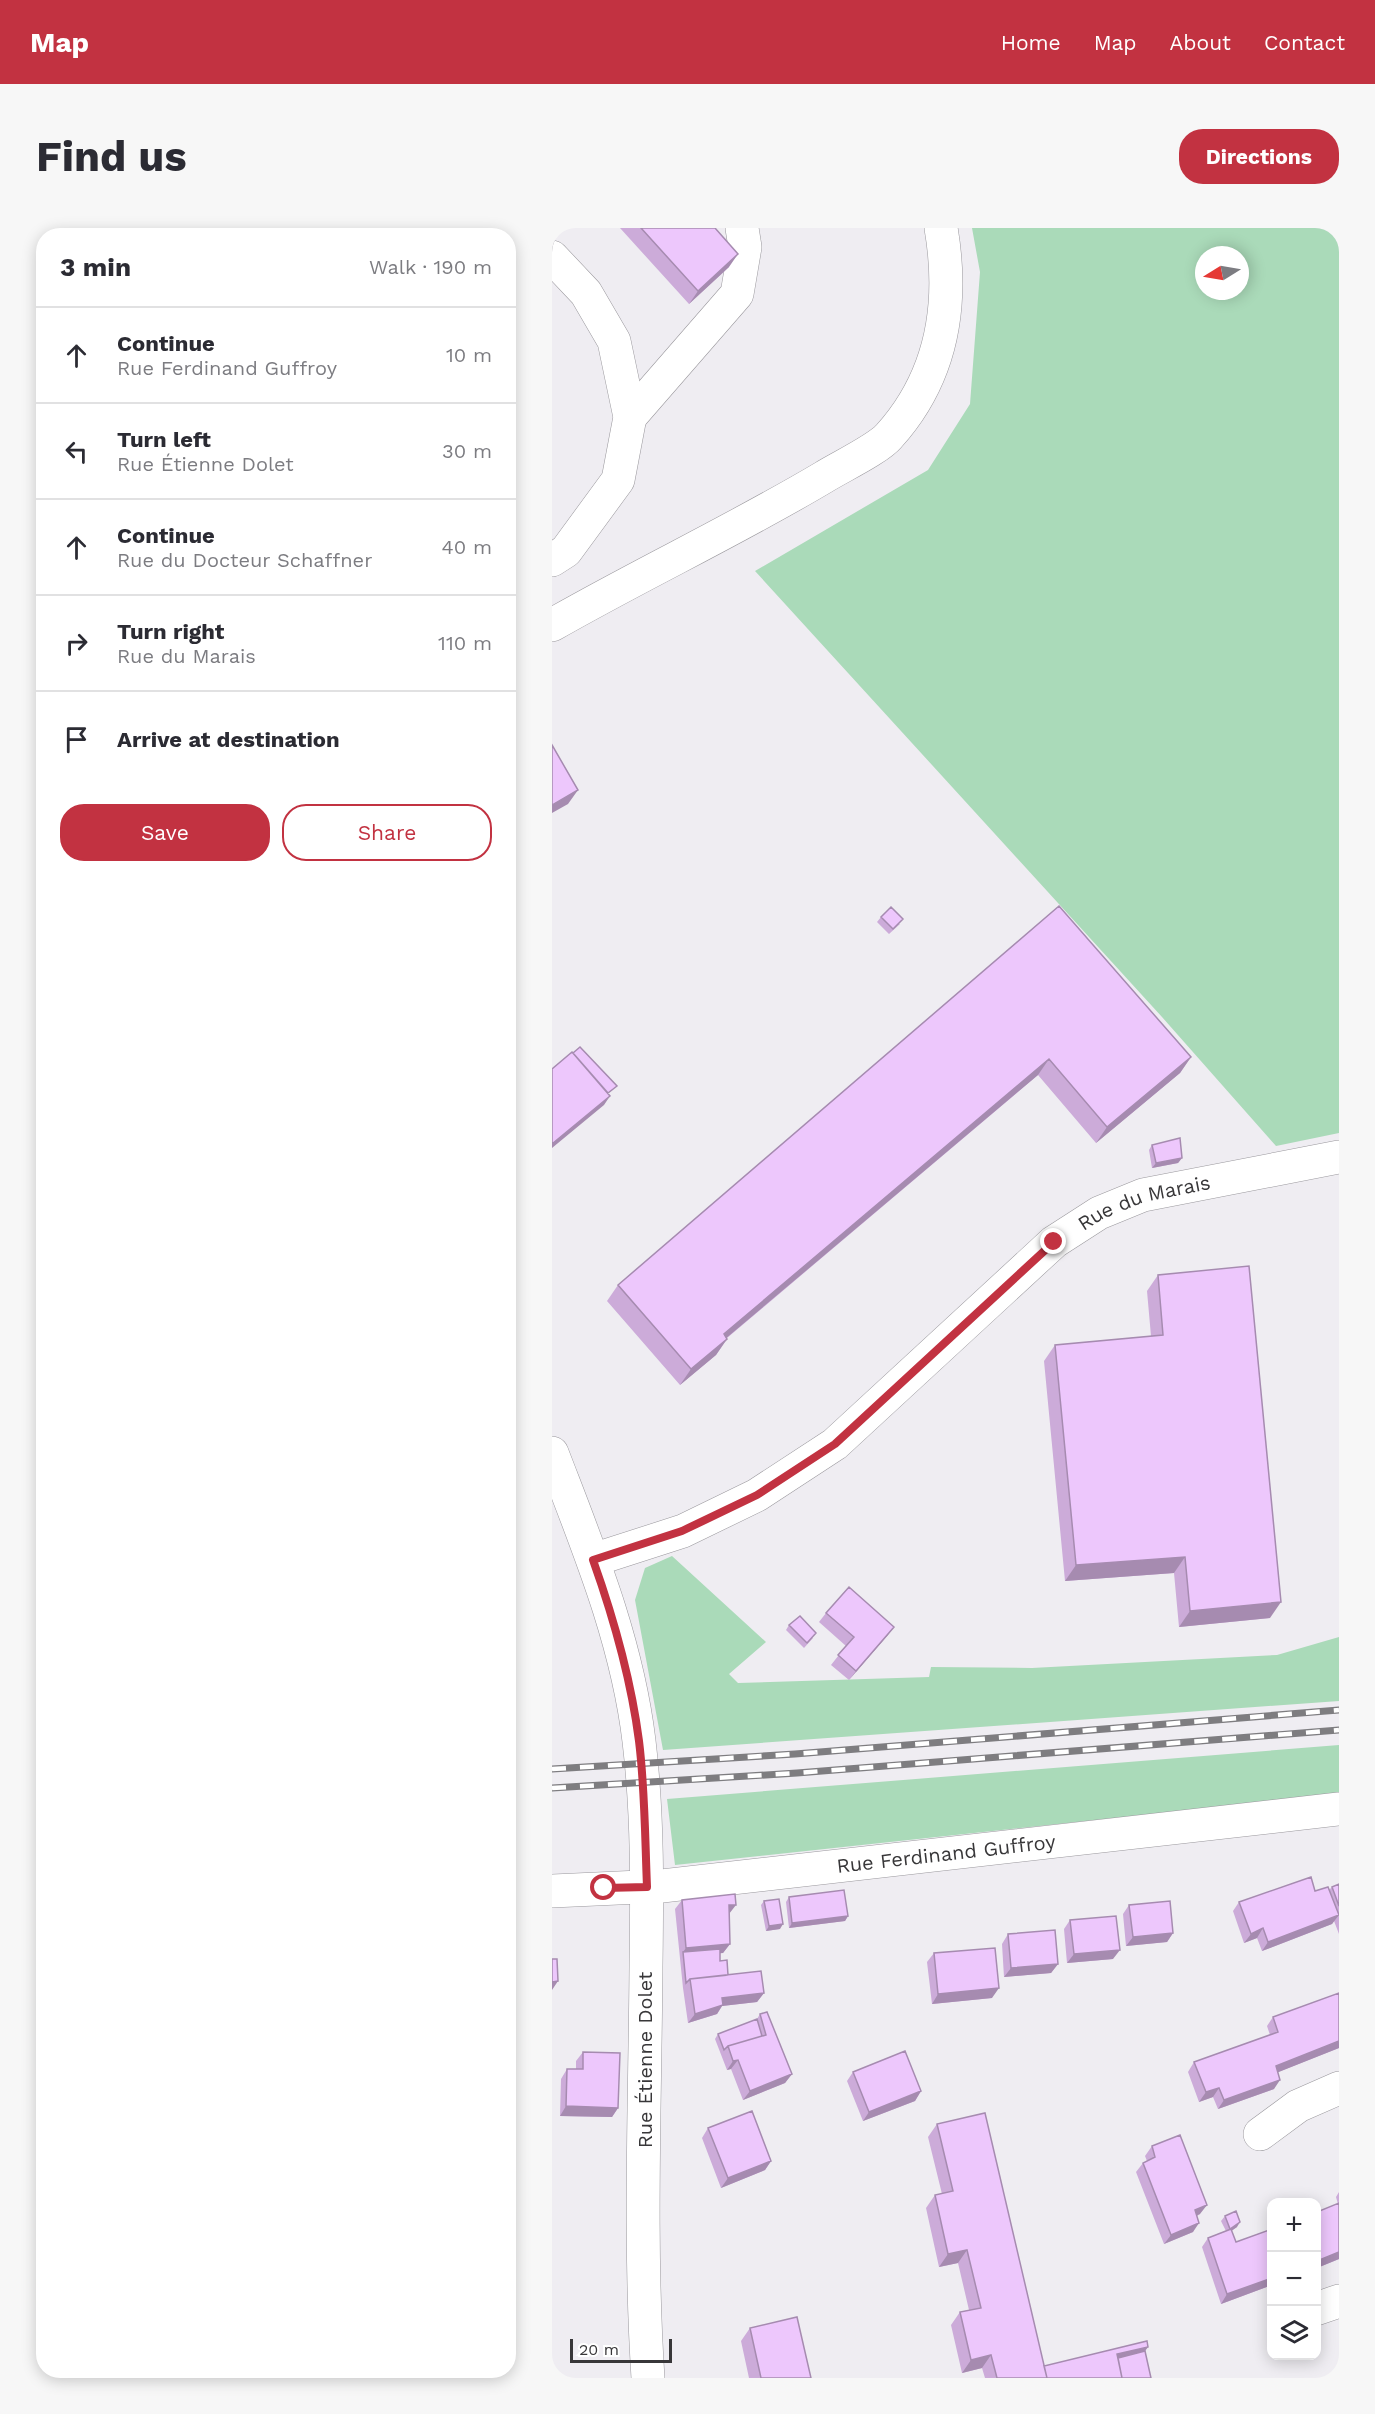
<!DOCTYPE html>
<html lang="en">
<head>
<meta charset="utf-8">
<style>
	:root { --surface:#fff; --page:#f7f7f7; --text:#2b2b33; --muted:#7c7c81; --line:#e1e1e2; --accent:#c23241 }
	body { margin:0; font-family:"Work Sans",sans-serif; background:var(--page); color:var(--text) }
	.controls { position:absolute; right:18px; bottom:18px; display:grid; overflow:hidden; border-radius:12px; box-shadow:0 3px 15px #0003 }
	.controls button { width:54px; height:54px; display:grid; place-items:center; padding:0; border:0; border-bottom:2px solid var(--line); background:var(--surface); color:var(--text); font:30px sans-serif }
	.compass { position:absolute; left:643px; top:18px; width:54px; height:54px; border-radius:50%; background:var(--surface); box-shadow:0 3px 15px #0003; rotate:259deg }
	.scale { position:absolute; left:18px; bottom:15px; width:102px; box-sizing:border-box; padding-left:6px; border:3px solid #383739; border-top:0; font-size:16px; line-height:21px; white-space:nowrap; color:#383739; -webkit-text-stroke:4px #fff; paint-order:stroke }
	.stop { position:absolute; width:18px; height:18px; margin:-14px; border:4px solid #c23241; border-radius:50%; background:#fff }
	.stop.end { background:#c23241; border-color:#fff; box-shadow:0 2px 6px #0008 }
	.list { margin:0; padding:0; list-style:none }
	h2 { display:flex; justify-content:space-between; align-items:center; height:78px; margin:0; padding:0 24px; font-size:26px }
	h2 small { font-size:20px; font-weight:400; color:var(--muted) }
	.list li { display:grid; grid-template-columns:39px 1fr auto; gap:18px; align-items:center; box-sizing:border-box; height:96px; padding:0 24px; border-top:2px solid var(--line) }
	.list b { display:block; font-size:22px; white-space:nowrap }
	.list p { margin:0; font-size:20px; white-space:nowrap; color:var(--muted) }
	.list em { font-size:20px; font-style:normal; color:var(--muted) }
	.actions { display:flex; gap:12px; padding:18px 24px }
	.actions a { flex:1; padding:14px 0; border:2px solid var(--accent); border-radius:24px; text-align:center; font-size:21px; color:var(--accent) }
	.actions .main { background:var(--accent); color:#fff }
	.icon { flex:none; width:33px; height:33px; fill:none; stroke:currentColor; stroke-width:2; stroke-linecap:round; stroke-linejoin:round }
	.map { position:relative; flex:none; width:787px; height:2150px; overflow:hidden; border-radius:24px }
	header { display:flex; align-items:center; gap:36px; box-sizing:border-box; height:84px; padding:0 30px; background:var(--accent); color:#fff }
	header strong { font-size:28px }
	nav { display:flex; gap:33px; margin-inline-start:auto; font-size:21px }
	.intro { display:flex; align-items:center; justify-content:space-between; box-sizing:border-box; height:144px; padding:0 36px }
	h1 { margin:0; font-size:42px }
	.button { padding:15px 27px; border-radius:24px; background:var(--accent); color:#fff; font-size:21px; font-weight:700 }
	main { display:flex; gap:36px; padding:0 36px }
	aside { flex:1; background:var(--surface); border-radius:24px; box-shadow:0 3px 15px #0003 }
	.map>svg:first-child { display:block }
</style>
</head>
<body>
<header>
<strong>Map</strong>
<nav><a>Home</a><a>Map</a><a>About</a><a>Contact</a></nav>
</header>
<div class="intro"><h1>Find us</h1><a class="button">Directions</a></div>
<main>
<aside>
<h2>3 min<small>Walk · 190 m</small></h2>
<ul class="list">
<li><svg class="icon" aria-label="ahead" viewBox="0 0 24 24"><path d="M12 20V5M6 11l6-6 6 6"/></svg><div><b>Continue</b><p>Rue Ferdinand Guffroy</p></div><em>10 m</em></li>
<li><svg class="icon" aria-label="left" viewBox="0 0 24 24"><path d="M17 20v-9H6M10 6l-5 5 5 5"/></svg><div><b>Turn left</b><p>Rue Étienne Dolet</p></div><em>30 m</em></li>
<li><svg class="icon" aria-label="ahead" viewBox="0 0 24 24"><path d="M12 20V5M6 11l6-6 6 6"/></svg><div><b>Continue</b><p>Rue du Docteur Schaffner</p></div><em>40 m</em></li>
<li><svg class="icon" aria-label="right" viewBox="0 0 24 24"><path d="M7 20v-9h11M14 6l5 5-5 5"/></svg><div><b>Turn right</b><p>Rue du Marais</p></div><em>110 m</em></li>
<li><svg class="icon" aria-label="arrive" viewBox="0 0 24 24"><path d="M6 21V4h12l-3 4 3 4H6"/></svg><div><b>Arrive at destination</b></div></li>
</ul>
<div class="actions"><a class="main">Save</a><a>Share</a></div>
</aside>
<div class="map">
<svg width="787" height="2150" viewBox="0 0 787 2150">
	<rect width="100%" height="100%" fill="#efedf2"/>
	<!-- green -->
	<path fill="#aadab9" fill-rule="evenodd" d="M420 0H787V905L724 918 610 789 203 343 376 242 418 176 428 44ZM652 27H688V63H652Z
		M120 1328 214 1414 177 1446 186 1455 377 1449 379 1439 480 1440 725 1427 787 1409V1473L111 1522 83 1372 93 1340Z
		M787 1517V1566L123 1637 115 1571Z"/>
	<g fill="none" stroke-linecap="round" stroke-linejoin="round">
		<!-- minor casing -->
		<g stroke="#9a989d" stroke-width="34">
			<g id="minor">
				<path d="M0 29 34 65 62 113 78 189 66 252 14 323 0 332"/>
				<path d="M78 189 185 66 193 19 190 0"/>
				<path d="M0 397C89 346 183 302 272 249 288 239 326 221 337 208 390 149 402 76 389 0"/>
				<path d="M0 1225C36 1319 75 1412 87 1513 96 1588 95 1664 94 1739 93 1876 87 2014 96 2150"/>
				<path id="s1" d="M41 1332 131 1303 205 1267 283 1216 502 1014 547 985 591 967 787 929"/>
				<path id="s2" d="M0 1663 110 1658 787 1581"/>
				<path d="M708 1906 746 1878 787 1860"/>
				<path d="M764 2081 787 2073"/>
			</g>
		</g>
		<!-- minor -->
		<use href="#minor" stroke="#fff" stroke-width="33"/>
		<!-- rail casing -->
		<g stroke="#7e7d80" stroke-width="7">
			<path id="rail" d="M0 1541 243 1526 787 1482
				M0 1560 245 1545 787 1502"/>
		</g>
		<!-- rail -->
		<use href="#rail" stroke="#fff" stroke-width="4.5" stroke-dasharray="14" stroke-linecap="butt"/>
	</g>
	<!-- wall -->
	<path fill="#ccabd9" d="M68 0H163L177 39 137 76Z
		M507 678 639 829 628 845 544 915 486 847 175 1110V1111L164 1127 128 1157 55 1073 66 1057Z
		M329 689 348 696 337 706 325 694Z
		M600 917 630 930 626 935 600 940 597 922Z
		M606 1047 718 1390 627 1399 622 1345 513 1353 492 1133 503 1117 599 1108 595 1063Z
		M274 1385 342 1399 335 1408 297 1452 279 1437 294 1418 267 1394Z
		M237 1397 261 1410 252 1420 234 1402Z
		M787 1656V1706L782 1693 780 1696 710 1723 705 1710 692 1715 681 1683 687 1674 763 1663 777 1662 780 1659Z
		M237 1669 296 1688 293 1693 237 1700 234 1674Z
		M130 1672 177 1686 178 1716 171 1725H168V1733L176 1747 212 1765 205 1774 170 1778 165 1786 136 1795 131 1760 123 1681Z
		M212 1673 228 1701 214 1703 209 1677Z
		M577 1677 621 1705 615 1714 574 1718 571 1686Z
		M518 1692 561 1731 515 1735 512 1701Z
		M456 1706 506 1736 499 1745 452 1749 450 1716Z
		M382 1725 440 1770 380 1776 375 1734Z
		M787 1765V1820L726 1844 722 1861 666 1881 661 1869 647 1874 636 1844 642 1834 718 1807 715 1798 721 1789Z
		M208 1786 240 1846 233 1855 191 1872 179 1841 175 1842 163 1811 166 1806 205 1791Z
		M31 1824 66 1880 60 1889 8 1888 9 1851 15 1841H24V1833Z
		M301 1844 369 1863 363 1873 311 1893 295 1853Z
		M385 1896 492 2138 596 2119 593 2123 599 2150H433L430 2140 410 2145 399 2097 408 2084 417 2082 406 2035 387 2039 374 1980 383 1967 390 1966 376 1909Z
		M156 1900 219 1933 213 1942 169 1960 150 1910Z
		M600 1918 648 1986 645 1988 641 2004 612 2016 584 1944 591 1935 595 1933 593 1928Z
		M787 1964V2031L765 2040V1984L786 1976 784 1969Z
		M673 1988 685 1999 679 2003 684 2014 720 2001V2057L669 2076 650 2019 656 2010 674 2003 669 1993Z
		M198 2100 259 2150H197L189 2113Z"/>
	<!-- shaded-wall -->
	<path fill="#a68bb0" d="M186 26 177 39 137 76 146 63Z
		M26 562 16 576 0 585V577Z
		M639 829 628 845 544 915 555 899Z
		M497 831 486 847 160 1122 172 1106Z
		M58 868 52 877 0 920V916Z
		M630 930 626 935 600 940 604 935Z
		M175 1111 164 1127 128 1157 139 1141Z
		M633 1329 622 1345 513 1353 524 1337Z
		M729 1374 718 1390 627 1399 638 1383Z
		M342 1399 335 1408 297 1452 304 1443Z
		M177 1677H184L177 1686Z
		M787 1687 780 1696 710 1723 716 1714Z
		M296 1688 293 1693 237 1700 240 1695Z
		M231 1696 228 1701 214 1703 217 1698Z
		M711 1700 705 1710 692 1715 699 1706Z
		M621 1705 615 1714 574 1718 581 1709Z
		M178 1716 171 1725 132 1729 131 1724 134 1720Z
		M568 1722 561 1731 515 1735 522 1726Z
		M506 1736 499 1745 452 1749 459 1740Z
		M6 1753 0 1762V1754Z
		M447 1760 440 1770 380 1776 386 1766Z
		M212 1765 205 1774 170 1778 165 1786 136 1795 143 1786 170 1770Z
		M787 1813V1820L717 1848 724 1838Z
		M186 1832 179 1841 175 1842 181 1833Z
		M240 1846 233 1855 191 1872 198 1863Z
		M728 1852 722 1861 666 1881 672 1872Z
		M667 1860 661 1869 647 1874 654 1864Z
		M369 1863 363 1873 311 1893 317 1884Z
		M14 1878 66 1880 60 1889 8 1888Z
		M219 1933 213 1942 169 1960 176 1950Z
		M655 1977 648 1986 636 1991 643 1982Z
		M688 1994 685 1999 675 2006 678 2001Z
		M647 1995 641 2004 612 2016 619 2007Z
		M415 2022 406 2035 387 2039 396 2026Z
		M787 2024V2031L765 2040V2033Z
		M720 2050V2057L669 2076 675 2066Z
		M596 2119 589 2128 563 2135 565 2126Z
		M439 2127 430 2140 410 2145 419 2132Z"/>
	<!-- building -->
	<path fill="#edc7fc" stroke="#a68bb0" stroke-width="1.5" d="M89 0H163L186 26 146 63Z
		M0 517 26 562 0 577Z
		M507 678 639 829 555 899 497 831 172 1106 175 1111 139 1141 66 1057Z
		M339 679 351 691 341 701 329 689Z
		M28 819 65 858 56 865 21 825Z
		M20 824 58 868 0 916V841Z
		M628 910 630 930 604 935 600 917Z
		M697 1038 729 1374 638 1383 633 1329 524 1337 503 1117 611 1107 606 1047Z
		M297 1359 342 1399 304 1443 286 1427 302 1409 274 1385Z
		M248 1388 264 1405 255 1415 237 1397Z
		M759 1649 763 1663 776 1659 787 1687 716 1714 711 1700 699 1706 687 1674Z
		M787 1656V1678L780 1659Z
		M292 1662 296 1688 240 1695 237 1669Z
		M183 1666 184 1677H177L178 1716 134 1720 130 1672Z
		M227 1671 231 1696 217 1698 212 1673Z
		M618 1673 621 1705 581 1709 577 1677Z
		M564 1688 568 1722 522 1726 518 1692Z
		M503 1702 506 1736 459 1740 456 1706Z
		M443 1720 447 1760 386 1766 382 1725Z
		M168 1721V1733L175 1732 176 1747 138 1751 134 1755 131 1724Z
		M0 1731H5L6 1753 0 1754Z
		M209 1743 212 1765 170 1770 171 1777 143 1786 138 1751Z
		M787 1765V1813L724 1838 728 1852 672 1872 667 1860 654 1864 642 1834 726 1804 721 1789Z
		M215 1784 240 1846 198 1863 186 1832 181 1833 176 1818 214 1807 208 1786Z
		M205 1791 210 1808 176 1818 172 1822 166 1806Z
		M353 1823 369 1863 317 1884 301 1844Z
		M31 1824 68 1825 66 1880 14 1878 15 1841H31Z
		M200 1883 219 1933 176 1950 156 1900Z
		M433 1885 495 2150H445L439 2127 419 2132 408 2084 429 2080 415 2022 396 2026 383 1967 401 1963 385 1896Z
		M628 1907 655 1977 643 1982 647 1995 619 2007 591 1935 603 1929 600 1918Z
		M787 1975V2024L765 2033V1984Z
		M684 1983 688 1994 678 2001 673 1988Z
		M679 2001 684 2014 720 2001V2050L675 2066 656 2010Z
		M245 2089 259 2150H209L198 2100Z
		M595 2113 596 2119 565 2126 570 2150H495L492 2138Z
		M593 2123 599 2150H570L566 2130Z"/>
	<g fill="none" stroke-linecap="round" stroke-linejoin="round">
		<!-- route -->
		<path stroke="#c23241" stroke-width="8" d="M52 1660 95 1659C93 1611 93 1561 87 1513 79 1451 62 1391 41 1332L130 1303 205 1267 283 1216 502 1014"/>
	</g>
	<g text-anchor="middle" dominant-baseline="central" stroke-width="6" stroke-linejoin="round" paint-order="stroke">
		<!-- street labels -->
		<g font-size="20" fill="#383739" stroke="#fff">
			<text stroke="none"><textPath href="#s1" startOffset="668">Rue du Marais</textPath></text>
			<text stroke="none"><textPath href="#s2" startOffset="396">Rue Ferdinand Guffroy</textPath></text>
			<text transform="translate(93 1832) rotate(-90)">Rue Étienne Dolet</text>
		</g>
	</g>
</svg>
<div class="controls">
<button>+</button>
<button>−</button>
<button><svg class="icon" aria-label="layers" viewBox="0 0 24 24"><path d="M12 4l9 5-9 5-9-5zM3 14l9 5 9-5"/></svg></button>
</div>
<svg class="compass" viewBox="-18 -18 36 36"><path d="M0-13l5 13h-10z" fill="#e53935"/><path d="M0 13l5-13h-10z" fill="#7c7c81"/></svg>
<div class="scale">20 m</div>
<div class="stop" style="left:52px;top:1660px"></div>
<div class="stop end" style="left:502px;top:1014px"></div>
</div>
</main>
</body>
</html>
